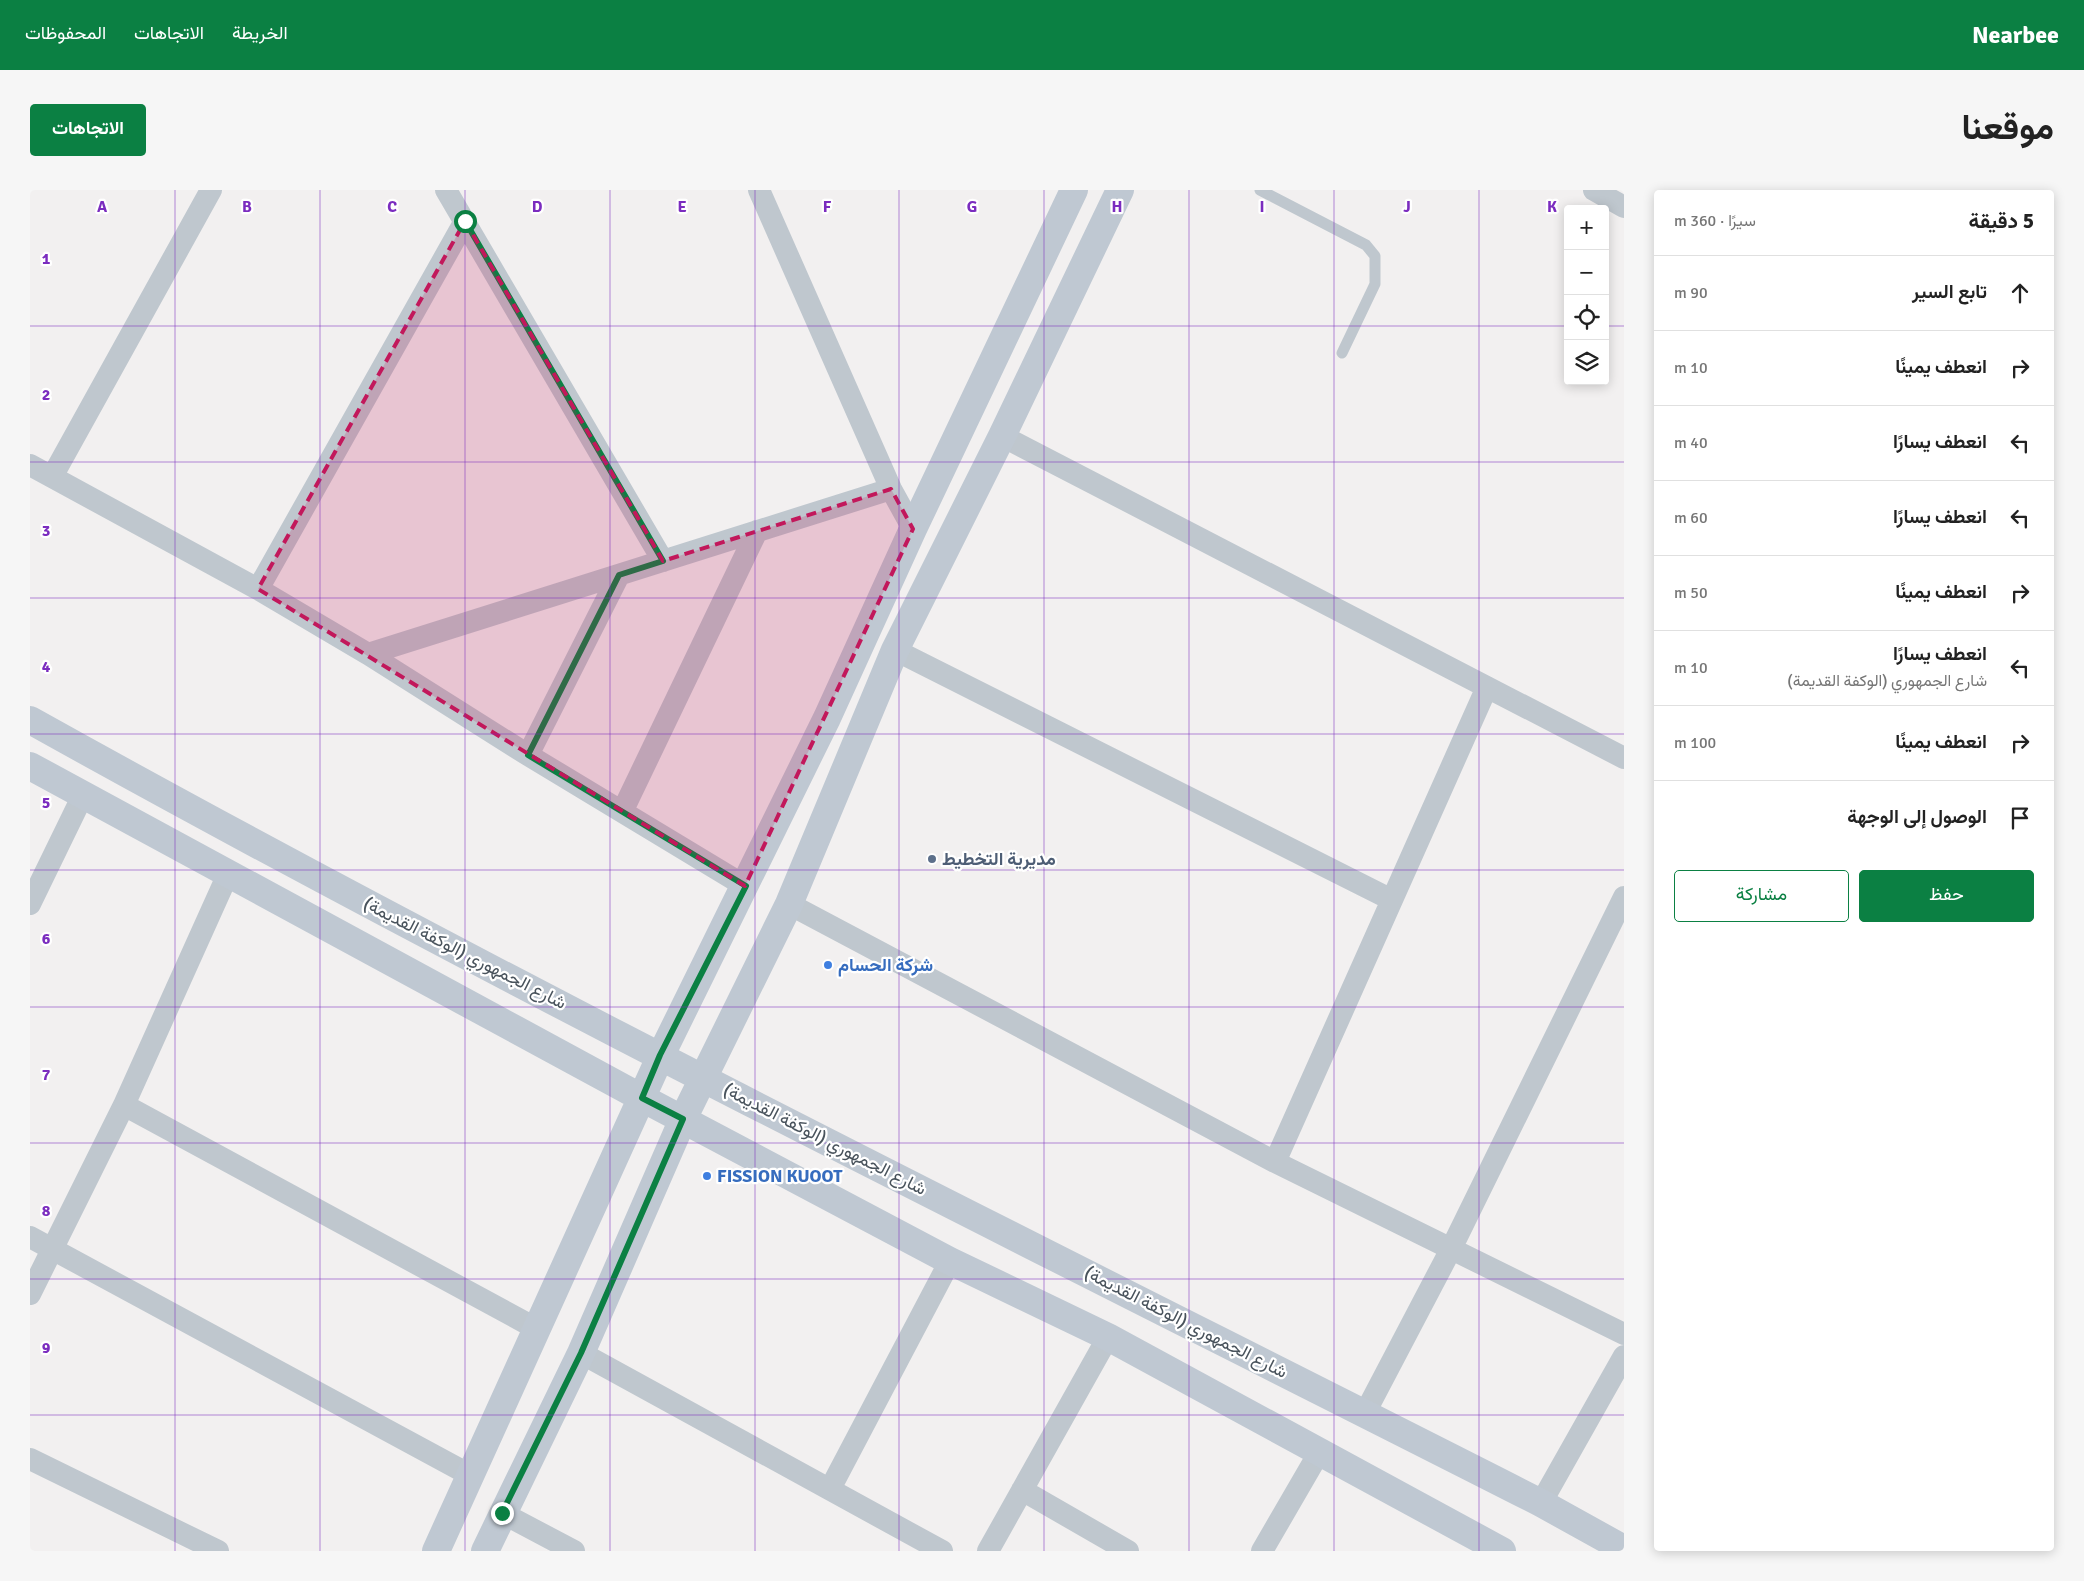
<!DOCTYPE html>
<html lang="ar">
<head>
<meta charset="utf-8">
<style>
	:root { --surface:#fff; --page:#f6f6f6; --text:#222; --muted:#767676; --line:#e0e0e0; --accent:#0b8043 }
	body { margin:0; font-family:Signika,Vazirmatn,sans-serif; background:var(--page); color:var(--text); direction:rtl }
	.controls { position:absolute; right:15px; top:15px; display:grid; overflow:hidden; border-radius:5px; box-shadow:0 2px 12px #0003 }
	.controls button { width:45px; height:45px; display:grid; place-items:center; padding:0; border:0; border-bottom:1px solid var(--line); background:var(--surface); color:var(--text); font:25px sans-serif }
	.stop { position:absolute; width:15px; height:15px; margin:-11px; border:4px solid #0b8043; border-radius:50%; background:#fff }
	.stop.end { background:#0b8043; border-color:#fff; box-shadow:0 1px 5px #0008 }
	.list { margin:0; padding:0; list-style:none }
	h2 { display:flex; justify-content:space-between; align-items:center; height:65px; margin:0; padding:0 20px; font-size:21px }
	h2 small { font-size:16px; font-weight:400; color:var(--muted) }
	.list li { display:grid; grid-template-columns:32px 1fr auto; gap:15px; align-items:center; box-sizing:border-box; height:75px; padding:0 20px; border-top:1px solid var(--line) }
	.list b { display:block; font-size:19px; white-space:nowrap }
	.list p { margin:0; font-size:16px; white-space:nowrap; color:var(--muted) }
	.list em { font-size:16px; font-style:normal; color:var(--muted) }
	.actions { display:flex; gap:10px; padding:15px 20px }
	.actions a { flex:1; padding:11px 0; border:1px solid var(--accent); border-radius:5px; text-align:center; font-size:18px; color:var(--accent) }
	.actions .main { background:var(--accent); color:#fff }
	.icon { flex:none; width:28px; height:28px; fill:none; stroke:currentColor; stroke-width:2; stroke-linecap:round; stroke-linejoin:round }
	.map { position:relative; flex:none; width:1594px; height:1361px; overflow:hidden; direction:ltr; border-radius:5px }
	header { display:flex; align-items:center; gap:30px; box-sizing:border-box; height:70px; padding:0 25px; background:var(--accent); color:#fff }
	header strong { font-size:24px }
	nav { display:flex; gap:28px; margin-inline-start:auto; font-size:18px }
	.intro { display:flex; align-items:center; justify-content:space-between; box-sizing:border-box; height:120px; padding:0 30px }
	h1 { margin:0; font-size:35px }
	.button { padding:12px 22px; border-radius:5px; background:var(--accent); color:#fff; font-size:18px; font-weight:700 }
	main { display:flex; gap:30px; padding:0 30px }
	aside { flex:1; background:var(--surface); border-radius:5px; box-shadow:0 2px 12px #0003 }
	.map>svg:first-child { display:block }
</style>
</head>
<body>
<header>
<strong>Nearbee</strong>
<nav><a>الخريطة</a><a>الاتجاهات</a><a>المحفوظات</a></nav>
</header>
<div class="intro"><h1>موقعنا</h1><a class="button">الاتجاهات</a></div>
<main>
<aside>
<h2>5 دقيقة<small>سيرًا · 360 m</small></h2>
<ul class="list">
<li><svg class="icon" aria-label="ahead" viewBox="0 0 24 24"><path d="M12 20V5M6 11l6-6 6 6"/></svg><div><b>تابع السير</b></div><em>90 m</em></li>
<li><svg class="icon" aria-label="right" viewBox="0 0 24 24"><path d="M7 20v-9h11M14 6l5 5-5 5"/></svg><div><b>انعطف يمينًا</b></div><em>10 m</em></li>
<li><svg class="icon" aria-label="left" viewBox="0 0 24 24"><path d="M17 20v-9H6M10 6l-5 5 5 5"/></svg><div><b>انعطف يسارًا</b></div><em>40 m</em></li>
<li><svg class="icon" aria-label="left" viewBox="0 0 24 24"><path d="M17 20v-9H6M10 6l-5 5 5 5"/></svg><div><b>انعطف يسارًا</b></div><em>60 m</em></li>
<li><svg class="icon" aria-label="right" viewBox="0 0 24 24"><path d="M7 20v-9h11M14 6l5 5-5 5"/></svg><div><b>انعطف يمينًا</b></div><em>50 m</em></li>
<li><svg class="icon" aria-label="left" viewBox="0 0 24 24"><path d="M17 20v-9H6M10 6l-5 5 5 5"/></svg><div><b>انعطف يسارًا</b><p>شارع الجمهوري (الوكفة القديمة)</p></div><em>10 m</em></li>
<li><svg class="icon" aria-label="right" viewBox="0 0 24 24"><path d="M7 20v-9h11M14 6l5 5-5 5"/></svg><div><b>انعطف يمينًا</b></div><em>100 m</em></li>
<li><svg class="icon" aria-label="arrive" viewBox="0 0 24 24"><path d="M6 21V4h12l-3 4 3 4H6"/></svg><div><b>الوصول إلى الوجهة</b></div></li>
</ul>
<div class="actions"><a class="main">حفظ</a><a>مشاركة</a></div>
</aside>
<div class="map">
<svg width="1594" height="1361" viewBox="0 0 1594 1361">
	<rect width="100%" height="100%" fill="#f2f0f0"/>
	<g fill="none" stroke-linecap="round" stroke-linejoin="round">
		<!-- lane -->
		<path stroke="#bfc7ce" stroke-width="11" d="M1230 0 1336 55 1345 66V94L1312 163"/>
		<!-- street -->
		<path stroke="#bfc7ce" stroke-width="22" d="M416 0 633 371
			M729 0 861 299 883 339
			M1564 0 1594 17
			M972 246 1594 568
			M0 275 228 399 338 464 498 565 715 696
			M22 287 181 0
			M228 399 435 31
			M865 460 1362 710
			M338 464 861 299
			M498 565 589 385
			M593 620 727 341
			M0 714 53 605
			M759 714 1245 972 1594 1144
			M94 915 507 1139
			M1245 972 1457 497
			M0 1047 440 1285
			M0 1104 94 915 198 684
			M551 1163 912 1361
			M1335 1223 1421 1059 1594 707
			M0 1269 188 1361
			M800 1299 920 1071
			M992 1300 1098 1361
			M1511 1313 1594 1166
			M472 1323 544 1361
			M958 1361 1078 1147
			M1232 1361 1290 1261"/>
		<!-- secondary -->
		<path stroke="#bfc8d2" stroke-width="28" d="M0 530C495 806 1005 1056 1511 1313L1594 1359
			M0 576 612 908 920 1071 1078 1147 1472 1361
			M406 1361 631 865 797 528 883 339 1044 0
			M455 1361 551 1163 653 929 759 714 865 460 972 246 1090 0"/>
	</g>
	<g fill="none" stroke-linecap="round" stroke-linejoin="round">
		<!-- route -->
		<path stroke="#0b8043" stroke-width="6" d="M435 31 633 371 589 385 498 565 716 696 630 865 612 908 653 929 551 1163 472 1323"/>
	</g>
	<!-- marked area -->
	<path fill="#c2185b" fill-opacity="0.2" stroke="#c2185b" stroke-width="4" stroke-dasharray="10 6" stroke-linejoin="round" d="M435 31 633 371 861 299 883 339 715 696 228 399Z"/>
	<!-- grid -->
	<path fill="none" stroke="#7b2cbf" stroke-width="1" stroke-opacity="0.55" d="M145 0V1361M290 0V1361M435 0V1361M580 0V1361M725 0V1361M869 0V1361M1014 0V1361M1159 0V1361M1304 0V1361M1449 0V1361M0 136H1538M1575 136H1594M0 272H1594M0 408H1594M0 544H1594M0 680H1594M0 817H1594M0 953H1594M0 1089H1594M0 1225H1594"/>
	<!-- markers -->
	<circle fill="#5c6f8a" stroke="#fff" stroke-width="2" cx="902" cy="669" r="5"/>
	<g fill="#3f7fe0" stroke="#fff" stroke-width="2">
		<circle cx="798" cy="775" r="5"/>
		<circle cx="677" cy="986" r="5"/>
	</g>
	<g text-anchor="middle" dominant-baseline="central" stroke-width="4.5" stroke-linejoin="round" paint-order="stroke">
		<!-- service labels -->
		<g font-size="18" font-weight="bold" fill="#4e5e75" stroke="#fff" text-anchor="start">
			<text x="912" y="669">مديرية التخطيط</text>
		</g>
		<!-- street labels -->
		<g font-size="18" fill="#49535c" stroke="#fff">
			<text transform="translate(435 763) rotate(27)">شارع الجمهوري (الوكفة القديمة)</text>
			<text transform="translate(795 949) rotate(27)">شارع الجمهوري (الوكفة القديمة)</text>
			<text transform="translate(1156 1132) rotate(27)">شارع الجمهوري (الوكفة القديمة)</text>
		</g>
		<!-- shop labels -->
		<g font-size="18" font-weight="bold" fill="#366cbe" stroke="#fff" text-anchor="start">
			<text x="808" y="775">شركة الحسام</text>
			<text x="687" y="986">FISSION KUOOT</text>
		</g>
	</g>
	<g font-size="16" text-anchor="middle" font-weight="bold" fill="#7b2cbf" stroke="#fff" stroke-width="4.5" stroke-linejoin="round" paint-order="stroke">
		<text x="72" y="22">A</text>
		<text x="217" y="22">B</text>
		<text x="362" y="22">C</text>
		<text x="507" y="22">D</text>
		<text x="652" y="22">E</text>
		<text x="797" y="22">F</text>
		<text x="942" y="22">G</text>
		<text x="1087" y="22">H</text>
		<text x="1232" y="22">I</text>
		<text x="1377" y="22">J</text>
		<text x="1522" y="22">K</text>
		<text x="16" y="74">1</text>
		<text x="16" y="210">2</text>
		<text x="16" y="346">3</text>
		<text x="16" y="482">4</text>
		<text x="16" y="618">5</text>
		<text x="16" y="754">6</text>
		<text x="16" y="890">7</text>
		<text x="16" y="1026">8</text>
		<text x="16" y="1163">9</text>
	</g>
</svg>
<div class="controls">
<button>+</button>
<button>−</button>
<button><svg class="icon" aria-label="locate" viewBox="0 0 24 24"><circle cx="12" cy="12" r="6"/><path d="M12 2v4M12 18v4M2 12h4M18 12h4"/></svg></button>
<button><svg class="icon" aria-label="layers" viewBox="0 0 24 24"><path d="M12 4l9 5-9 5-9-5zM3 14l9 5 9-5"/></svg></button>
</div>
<div class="stop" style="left:435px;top:31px"></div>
<div class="stop end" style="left:472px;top:1323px"></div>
</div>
</main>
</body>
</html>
